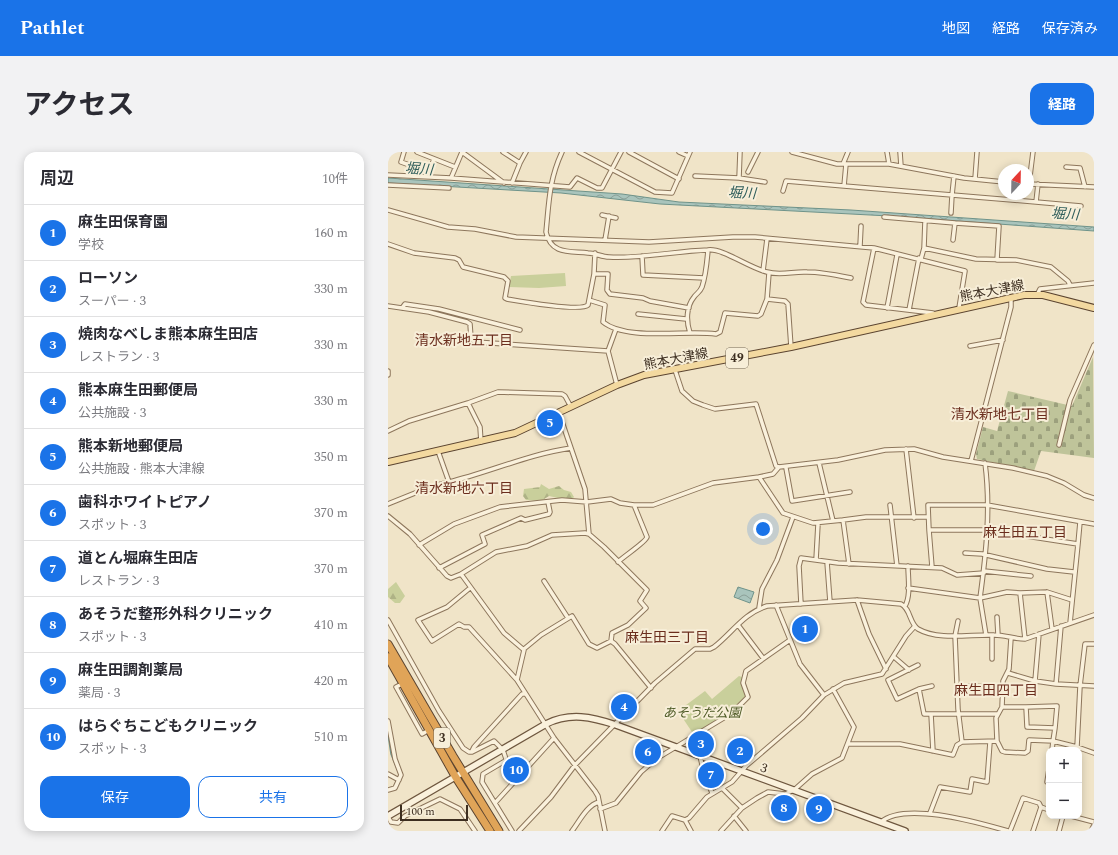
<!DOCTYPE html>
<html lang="ja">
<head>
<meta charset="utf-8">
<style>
	:root { --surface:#fff; --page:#f2f2f3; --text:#2b2b33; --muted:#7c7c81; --line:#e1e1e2; --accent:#1a73e8 }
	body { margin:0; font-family:Spectral,"Noto Sans JP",serif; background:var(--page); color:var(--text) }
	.controls { position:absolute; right:12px; bottom:12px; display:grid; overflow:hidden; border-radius:8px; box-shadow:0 2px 10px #0003 }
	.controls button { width:36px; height:36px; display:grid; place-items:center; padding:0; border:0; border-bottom:1px solid var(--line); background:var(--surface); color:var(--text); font:20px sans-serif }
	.compass { position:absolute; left:610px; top:12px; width:36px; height:36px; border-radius:50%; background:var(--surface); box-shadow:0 2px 10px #0003; rotate:22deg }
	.scale { position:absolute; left:12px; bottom:10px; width:68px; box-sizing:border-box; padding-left:4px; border:2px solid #3d2e20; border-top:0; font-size:11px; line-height:14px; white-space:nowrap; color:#3d2e20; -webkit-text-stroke:3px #f7eed8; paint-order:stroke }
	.you { position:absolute; left:375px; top:377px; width:14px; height:14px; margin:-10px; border:3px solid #fff; border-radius:50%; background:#1a73e8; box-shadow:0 0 0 6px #1a73e833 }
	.badge { display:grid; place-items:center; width:26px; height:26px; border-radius:50%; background:var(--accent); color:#fff; font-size:13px; font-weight:700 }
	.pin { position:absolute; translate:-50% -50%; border:2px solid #fff; box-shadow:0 1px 4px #0006 }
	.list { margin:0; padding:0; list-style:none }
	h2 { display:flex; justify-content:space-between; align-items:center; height:52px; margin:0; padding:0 16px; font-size:17px }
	h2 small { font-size:13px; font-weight:400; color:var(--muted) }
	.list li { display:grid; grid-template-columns:26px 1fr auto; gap:12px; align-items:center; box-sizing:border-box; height:56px; padding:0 16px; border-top:1px solid var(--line) }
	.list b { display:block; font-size:15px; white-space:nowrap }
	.list p { margin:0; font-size:13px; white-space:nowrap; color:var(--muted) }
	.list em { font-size:13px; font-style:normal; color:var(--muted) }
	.actions { display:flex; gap:8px; padding:12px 16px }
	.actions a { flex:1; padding:9px 0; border:1px solid var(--accent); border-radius:12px; text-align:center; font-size:14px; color:var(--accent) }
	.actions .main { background:var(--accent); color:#fff }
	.map { position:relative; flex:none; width:706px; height:679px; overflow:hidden; border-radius:12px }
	header { display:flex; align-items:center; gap:24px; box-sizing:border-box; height:56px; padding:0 20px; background:var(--accent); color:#fff }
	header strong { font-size:19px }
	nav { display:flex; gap:22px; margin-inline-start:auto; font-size:14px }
	.intro { display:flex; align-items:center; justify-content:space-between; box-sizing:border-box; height:96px; padding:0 24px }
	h1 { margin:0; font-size:28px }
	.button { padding:10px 18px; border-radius:12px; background:var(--accent); color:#fff; font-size:14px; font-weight:700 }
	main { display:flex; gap:24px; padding:0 24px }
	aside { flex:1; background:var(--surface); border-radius:12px; box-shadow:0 2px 10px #0003 }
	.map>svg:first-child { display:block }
</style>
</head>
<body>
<header>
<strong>Pathlet</strong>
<nav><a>地図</a><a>経路</a><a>保存済み</a></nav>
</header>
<div class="intro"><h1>アクセス</h1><a class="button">経路</a></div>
<main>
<aside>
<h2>周辺<small>10件</small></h2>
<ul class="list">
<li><span class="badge">1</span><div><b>麻生田保育園</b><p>学校</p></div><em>160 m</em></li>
<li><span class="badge">2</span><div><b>ローソン</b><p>スーパー · 3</p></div><em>330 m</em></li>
<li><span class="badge">3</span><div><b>焼肉なべしま熊本麻生田店</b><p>レストラン · 3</p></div><em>330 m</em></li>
<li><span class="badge">4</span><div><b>熊本麻生田郵便局</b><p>公共施設 · 3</p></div><em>330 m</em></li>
<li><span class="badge">5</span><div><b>熊本新地郵便局</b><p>公共施設 · 熊本大津線</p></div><em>350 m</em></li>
<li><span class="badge">6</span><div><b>歯科ホワイトピアノ</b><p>スポット · 3</p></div><em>370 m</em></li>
<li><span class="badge">7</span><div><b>道とん堀麻生田店</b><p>レストラン · 3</p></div><em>370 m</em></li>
<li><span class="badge">8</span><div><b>あそうだ整形外科クリニック</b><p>スポット · 3</p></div><em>410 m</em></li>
<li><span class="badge">9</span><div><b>麻生田調剤薬局</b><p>薬局 · 3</p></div><em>420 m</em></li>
<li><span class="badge">10</span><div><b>はらぐちこどもクリニック</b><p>スポット · 3</p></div><em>510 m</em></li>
</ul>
<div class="actions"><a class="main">保存</a><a>共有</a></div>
</aside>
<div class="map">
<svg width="706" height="679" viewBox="0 0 706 679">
	<defs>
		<pattern id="forest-firs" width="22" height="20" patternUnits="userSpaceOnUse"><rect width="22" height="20" fill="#c9cf9b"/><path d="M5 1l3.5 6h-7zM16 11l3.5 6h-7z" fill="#aeb285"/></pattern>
		<pattern id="cemetery-stones" width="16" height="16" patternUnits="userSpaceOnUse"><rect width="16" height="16" fill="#bfc49a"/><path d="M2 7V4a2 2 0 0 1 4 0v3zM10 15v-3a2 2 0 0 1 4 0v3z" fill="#9ca07d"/></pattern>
		<pattern id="water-waves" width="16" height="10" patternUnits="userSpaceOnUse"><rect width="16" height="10" fill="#a9c4bc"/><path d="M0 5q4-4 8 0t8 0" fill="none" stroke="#8ba098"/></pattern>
	</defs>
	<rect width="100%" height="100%" fill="#f0e4c8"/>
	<!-- green -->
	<path fill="#c9cf9b" d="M177 121 178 134 151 136 121 135 123 124Z
		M351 524 354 525V533L358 544C349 554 319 581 304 580L296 568 294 556 317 539 324 547Z"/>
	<!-- forest -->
	<path fill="url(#forest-firs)" d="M153 332 161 337 171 334 176 338 183 340 186 345 184 347 170 346 161 344 153 349 138 348 135 344 136 337 152 335Z
		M8 430 17 444 12 451H7L0 445V437Z"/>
	<!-- cemetery -->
	<path fill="url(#cemetery-stones)" d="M705 205 706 306 653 299 646 319 589 307 588 302 595 275 609 279 620 239 684 254Z"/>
	<!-- water -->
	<path fill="url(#water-waves)" stroke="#6f938a" d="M0 26 234 42 291 50 463 58 706 75V79L501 64 272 52 173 41 0 31Z
		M350 435 366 440 362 451 346 445Z"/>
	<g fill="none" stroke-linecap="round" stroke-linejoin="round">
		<!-- stream -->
		<path stroke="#6f938a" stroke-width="1.5" d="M0 582 3 602 10 619"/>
		<!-- street casing -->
		<g stroke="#8d765c" stroke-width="5.5">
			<path id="street" d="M16 0 13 10 41 20 46 7
				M29 0 67 15
				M74 0 116 31
				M115 0 132 11 138 0
				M174 0C161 28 161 50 158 80 163 103 182 99 200 101 207 101 214 105 221 105 254 107 287 99 320 98 319 110 318 123 314 135 312 140 309 141 306 145 298 155 298 169 302 181
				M191 0 267 40 284 41 302 0
				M241 0 291 27
				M291 0 300 4
				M404 0 449 12H501L576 26 616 30
				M499 0 501 12
				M512 0 513 14
				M455 12 460 0
				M678 15 692 16 697 35
				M360 20 370 0
				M0 23 63 26 182 35 189 26 209 36H214L233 0
				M307 24 351 26 377 30
				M63 26 74 0
				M351 26 352 0
				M587 27 589 0
				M124 31 132 11
				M640 32 706 35
				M641 32 645 0
				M0 33 61 36
				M456 34 564 43 566 24
				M395 39 398 29 456 34 458 12
				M648 50 693 54
				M0 58 60 75 87 77 128 85 261 90 345 85H367L486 96
				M563 61 564 43 648 50 650 32
				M214 63 228 66
				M496 65 567 71
				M537 69 536 96 588 107 628 108 663 115 680 129 682 133
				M217 88 221 64
				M565 88 567 71 611 74 609 108
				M0 92 26 101 67 106 71 108 75 115 116 125 120 129 117 146 119 147C131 149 193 160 200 153L206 122 207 101
				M472 94 473 74
				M320 98C335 96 361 116 379 120 393 124 406 119 419 120 434 120 448 123 463 126
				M254 104 255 123 316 126
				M533 107 536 96
				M375 119 379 87
				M206 122H220L219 138 222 142 255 146 262 149 301 156
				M649 143 652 137 706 131
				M379 147 381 121
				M201 148 217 153 215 170C238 189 298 178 328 182L332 180 337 161 370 164 373 162 379 147 397 149 400 152 403 195
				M0 154 41 160 79 170 82 172 83 186 87 190 220 199
				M14 156 17 152 51 157 132 178
				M499 156 509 103
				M521 158 531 106
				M545 161 478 153 475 150 486 96 577 119 571 156
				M250 162 298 167
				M228 177 220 199 229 233
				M582 194 615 188
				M287 218 294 239 305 249 315 253 327 257 368 252 388 314 391 315 450 308 497 298 526 297 555 305 625 316 659 324 676 331 696 343 706 346
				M0 219V223
				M171 261 197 337 201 382
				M0 279 21 269 80 251
				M93 290 92 275 80 251 110 240 174 242 177 244 183 255
				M671 293 682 248 706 193
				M518 297 526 366
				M583 309 623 155V146
				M431 311 445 369 455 368 461 412
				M597 311C603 357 598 402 592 446L619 440 632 441 637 487
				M398 316 404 349 462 340
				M371 325 385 322 391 315
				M61 330C102 320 141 302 183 296
				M0 352 42 335 61 330 50 299
				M246 353H265L325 331 371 325 395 361 425 371 445 369
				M502 353 509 414
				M0 364 22 382 59 424 63 426 73 422 116 481 136 498 129 528
				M455 368 478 365H540
				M541 378 540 353H599L706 372
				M690 392 692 370
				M31 393 66 372 112 355 174 348 199 350 223 347 232 351 246 353 259 385C258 390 236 404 230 410
				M577 401 594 402 659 417 686 420
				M428 408 430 372
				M439 410 442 450
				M544 415 541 378H599L690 392 682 471
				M51 416 97 392 94 383 133 366 137 368 161 362 162 360 160 350
				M596 419 643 424
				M73 422 108 400 139 394 164 383 197 381 201 382 216 395 259 438 252 449 258 456 240 473 224 481 223 489
				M156 429 180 466
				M82 436 59 455 30 468 44 489 71 472 76 475H81L129 528 166 586 207 639 210 644 217 679
				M520 436 592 446 598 483
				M659 440 684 448
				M632 441 659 440 664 477
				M469 448 481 482 498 517
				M413 452 411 414 413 406 450 411 554 416 569 423 596 421
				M388 453 412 512 436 543
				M517 454C523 444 520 426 520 414
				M371 456 374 437 389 408 405 365
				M609 465 610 483
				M0 468 51 559 75 596 81 600H84L106 589 115 598 118 607 117 609 95 622 94 630 124 679
				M570 469 567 484 570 557 574 590
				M350 473 375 506
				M673 474 668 532 706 534
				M651 482 647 529 668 532
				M706 492H697L692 534 689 595 706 601
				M136 497 153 483 184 464 201 492 209 496 223 489 227 492 263 536
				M506 505 521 518
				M604 507V483
				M530 513 500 528 509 547 531 537
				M620 521 647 529
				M14 532 8 535 34 582 41 578
				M544 534 531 537 536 562H610
				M569 534 614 535
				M614 555H638L639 575 667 576 665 589 689 595 688 598
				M638 555 669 554 667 576
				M543 562 545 599
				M0 569 7 607 13 623 7 636 0 638
				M609 589 614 599 617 600 637 601 640 599 641 588 665 589 664 598
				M460 592H512L565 603 569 593 574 590 609 589 608 566 614 555 615 529 621 517 623 486
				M84 599 86 595 134 542H136
				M312 604 315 617 324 641
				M0 622 11 628
				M659 630 661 617
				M334 636 354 656
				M107 651 166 586
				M212 657 228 651 253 620 268 607 344 561 360 545 355 531 358 519 402 488
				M542 661 552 635 582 640 584 627 599 630 602 590
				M346 664 358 679
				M683 664 706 670
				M0 665 3 670 10 671 17 664 52 647 72 657 87 679
				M297 668 303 679
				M493 670C517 649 591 671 620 679
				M131 679 163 645 187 613 267 531 307 497H322L326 495C344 481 356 461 379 454L469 448 513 452C523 457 521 471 530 477 551 489 583 482 606 483 617 483 626 487 637 487L706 463
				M184 679C191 670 199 653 211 650
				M274 679 284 664 297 668 301 666 319 645 344 630 358 614 414 566 436 543 456 531 494 522 518 484 527 474
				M333 679 354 656 369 646 380 640 397 642 406 638 424 622 454 606 466 575 445 537
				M622 679 635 646 651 651 653 655
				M645 679 653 655 661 658
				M671 679 675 664
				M703 679 706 673"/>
		</g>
		<!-- secondary casing -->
		<g stroke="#6f573f" stroke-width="8">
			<path id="secondary" d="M0 664 158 572C182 560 204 565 228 573L517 679"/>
		</g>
		<!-- primary casing -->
		<g stroke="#5b4430" stroke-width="8">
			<path id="primary" d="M0 310 127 281 229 233 256 223 403 195 636 143H655L706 156"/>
		</g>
		<!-- highway casing -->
		<g stroke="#5b4430" stroke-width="9">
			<path id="highway" d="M0 492 65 604 111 679
				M0 505 67 624 102 679"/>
		</g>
		<!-- street -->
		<use href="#street" stroke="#faf1dc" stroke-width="3.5"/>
		<!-- secondary -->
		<use href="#secondary" stroke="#faf1dc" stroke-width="5.5"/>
		<!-- primary -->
		<use href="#primary" stroke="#f3d9a0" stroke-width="6"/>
		<!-- highway -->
		<use href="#highway" stroke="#e0a458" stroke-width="7"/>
	</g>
	<g text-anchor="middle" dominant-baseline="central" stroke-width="4" stroke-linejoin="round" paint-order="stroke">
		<!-- shield labels -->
		<g fill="#f7eed8" stroke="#756857" stroke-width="1">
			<rect x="338" y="196" width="22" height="20" rx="3"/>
			<rect x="46" y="576" width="16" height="20" rx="3"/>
		</g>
		<g font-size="12" font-weight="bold" fill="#3d2e20">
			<text x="349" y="206">49</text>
			<text x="54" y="586">3</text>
		</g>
		<!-- street labels -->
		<g font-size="13" fill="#3d2e20" stroke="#f7eed8">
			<text transform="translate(604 139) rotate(-11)">熊本大津線</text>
			<text transform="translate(288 207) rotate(-11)">熊本大津線</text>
			<text transform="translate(376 616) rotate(20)">3</text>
		</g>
		<!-- park labels -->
		<g font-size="13" font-style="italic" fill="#4d5a26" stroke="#f7eed8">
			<text x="314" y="561">あそうだ公園</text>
		</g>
		<!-- water labels -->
		<g font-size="14" font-style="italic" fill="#2f5d5a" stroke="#f7eed8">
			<text transform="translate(31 17) rotate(4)">堀川</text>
			<text transform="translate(354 41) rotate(3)">堀川</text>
			<text transform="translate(677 62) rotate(4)">堀川</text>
		</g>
		<!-- neighbourhood labels -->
		<g font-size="14" fill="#6b2e1e" stroke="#f7eed8">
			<text x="76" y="188">清水新地五丁目</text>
			<text x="612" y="262">清水新地七丁目</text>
			<text x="76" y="336">清水新地六丁目</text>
			<text x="637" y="380">麻生田五丁目</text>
			<text x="279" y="485">麻生田三丁目</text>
			<text x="608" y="538">麻生田四丁目</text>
		</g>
	</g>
</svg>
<div class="controls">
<button>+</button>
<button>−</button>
</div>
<svg class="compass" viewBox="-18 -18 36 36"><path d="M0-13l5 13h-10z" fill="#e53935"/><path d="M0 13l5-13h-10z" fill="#7c7c81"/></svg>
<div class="scale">100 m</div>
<div class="you"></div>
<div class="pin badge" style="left:417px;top:477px">1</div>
<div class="pin badge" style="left:352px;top:599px">2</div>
<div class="pin badge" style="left:313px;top:592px">3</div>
<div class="pin badge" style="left:236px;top:555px">4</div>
<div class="pin badge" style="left:162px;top:271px">5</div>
<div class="pin badge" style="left:260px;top:600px">6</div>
<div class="pin badge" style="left:323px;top:623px">7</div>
<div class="pin badge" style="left:396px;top:656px">8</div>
<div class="pin badge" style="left:431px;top:657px">9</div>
<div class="pin badge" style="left:128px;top:618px">10</div>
</div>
</main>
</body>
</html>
